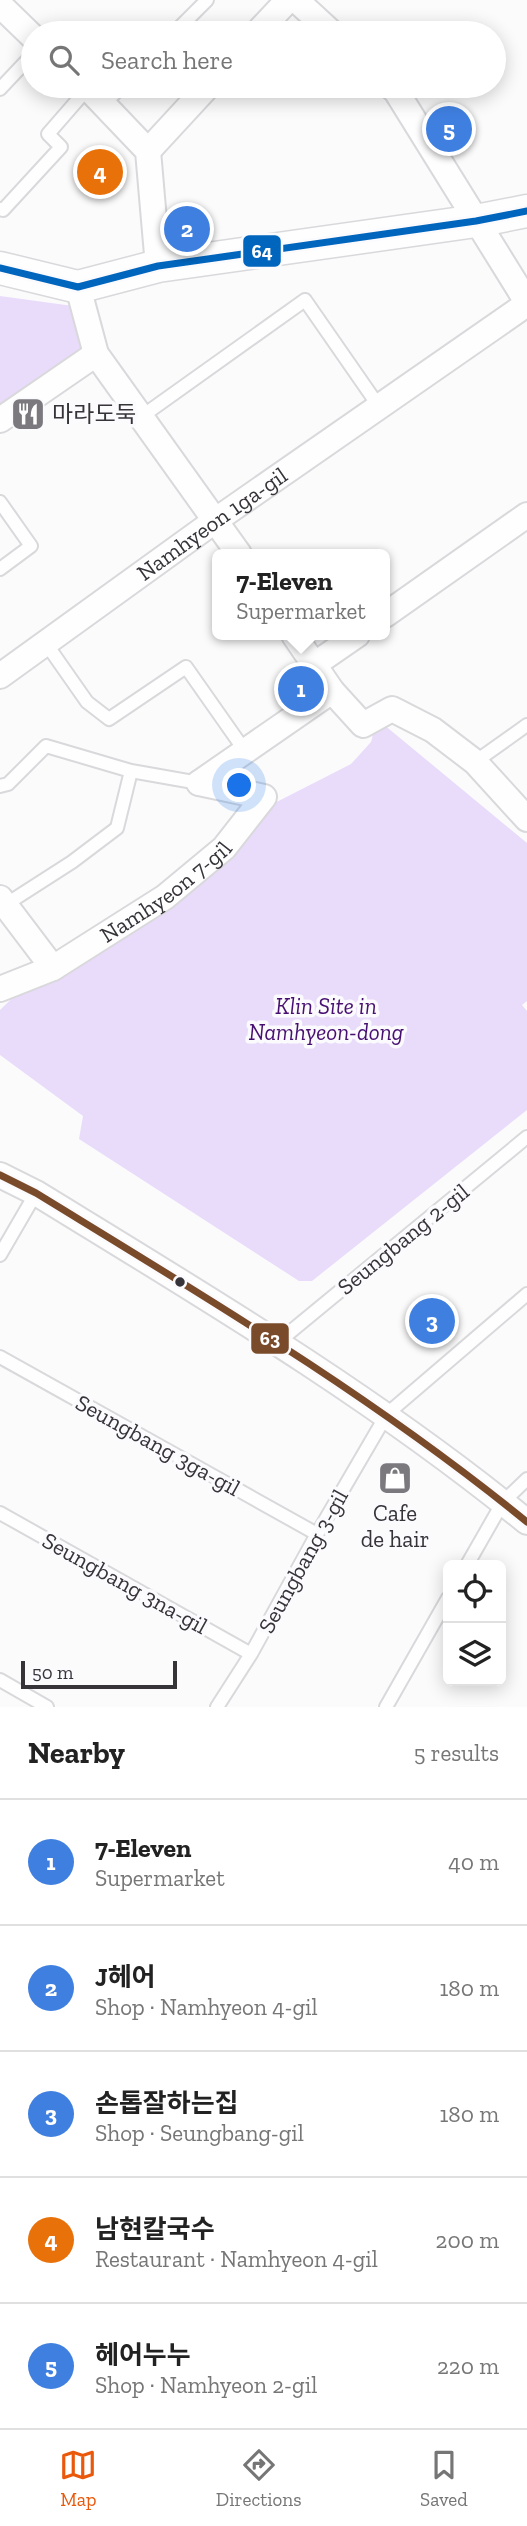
<!DOCTYPE html>
<html lang="en">
<head>
<meta charset="utf-8">
<style>
	:root { --surface:#fff; --page:#f6f6f6; --text:#222; --muted:#767676; --line:#e0e0e0; --accent:#ea580c }
	body { margin:0; font-family:"Zilla Slab","Noto Sans KR",serif; background:var(--page); color:var(--text) }
	.controls { position:absolute; right:21px; bottom:21px; display:grid; overflow:hidden; border-radius:10px; box-shadow:0 4px 18px #0003 }
	.controls button { width:63px; height:63px; display:grid; place-items:center; padding:0; border:0; border-bottom:2px solid var(--line); background:var(--surface); color:var(--text); font:35px sans-serif }
	.scale { position:absolute; left:21px; bottom:18px; width:156px; box-sizing:border-box; padding-left:7px; border:4px solid #363339; border-top:0; font-size:19px; line-height:24px; white-space:nowrap; color:#363339; -webkit-text-stroke:5px #fbfafd; paint-order:stroke }
	.you { position:absolute; left:240px; top:786px; width:24px; height:24px; margin:-18px; border:5px solid #fff; border-radius:50%; background:#1a73e8; box-shadow:0 0 0 10px #1a73e833 }
	.badge { display:grid; place-items:center; width:46px; height:46px; border-radius:50%; background:var(--accent); color:#fff; font-size:23px; font-weight:700 }
	.pin { position:absolute; translate:-50% -50%; border:4px solid #fff; box-shadow:0 2px 7px #0006 }
	.popup { position:absolute; left:212px; top:549px; width:178px; height:91px; box-sizing:border-box; display:grid; place-content:center; border-radius:10px; background:var(--surface); filter:drop-shadow(0 2px 5px #0005); font-size:23px; white-space:nowrap; color:var(--muted) }
	.popup b { font-size:26px; color:var(--text) }
	.popup::after { content:''; position:absolute; left:50%; top:100%; margin-left:-14px; border:14px solid transparent; border-top-color:var(--surface) }
	.list { margin:0; padding:0; list-style:none }
	h2 { display:flex; justify-content:space-between; align-items:center; height:91px; margin:0; padding:0 28px; font-size:30px }
	h2 small { font-size:23px; font-weight:400; color:var(--muted) }
	.list li { display:grid; grid-template-columns:46px 1fr auto; gap:21px; align-items:center; box-sizing:border-box; height:126px; padding:0 28px; border-top:2px solid var(--line) }
	.list b { display:block; font-size:26px; white-space:nowrap }
	.list p { margin:0; font-size:23px; white-space:nowrap; color:var(--muted) }
	.list em { font-size:23px; font-style:normal; color:var(--muted) }
	.icon { flex:none; width:38px; height:38px; fill:none; stroke:currentColor; stroke-width:2; stroke-linecap:round; stroke-linejoin:round }
	.map { position:relative; flex:none; width:527px; height:1707px; overflow:hidden }
	.search { position:absolute; background:var(--surface); box-shadow:0 4px 18px #0003; left:21px; right:21px; top:21px; height:77px; display:flex; align-items:center; gap:18px; box-sizing:border-box; padding:0 24px; border-radius:38px; color:var(--muted); font-size:26px }
	.sheet { height:721px; background:var(--surface) }
	nav { display:flex; justify-content:space-around; align-items:center; box-sizing:border-box; height:98px; border-top:2px solid var(--line); background:var(--surface); font-size:19px; color:var(--muted) }
	nav a { display:grid; justify-items:center; gap:4px }
	nav .on { color:var(--accent) }
	.map>svg:first-child { display:block }
</style>
</head>
<body>
<div class="map">
<svg width="527" height="1707" viewBox="0 0 527 1707">
	<rect width="100%" height="100%" fill="#fbfbfc"/>
	<!-- green -->
	<path fill="#e9dcfb" d="M0 296 73 306 87 352 0 407Z
		M377 719 527 843V1001L522 1005 527 1011V1110L312 1281H299L79 1139 83 1116 0 1055V1010L33 978 165 902 251 815 351 764 371 742Z"/>
	<g fill="none" stroke-linecap="round" stroke-linejoin="round">
		<!-- service casing -->
		<g stroke="#d9d8db" stroke-width="16">
			<path id="service" d="M174 33 207 0
				M0 89 33 54
				M104 104 122 86
				M0 209 3 210 61 147 48 134 88 88
				M141 417 305 300 380 408
				M0 502 31 546 0 569
				M45 642 87 702 109 719 186 667 245 751
				M475 762 527 725
				M0 786 8 784 46 746 131 771 199 783
				M5 905 72 862 117 828 131 771
				M0 1255 36 1193
				M278 1342 527 1137
				M0 1357 317 1534
				M0 1513 251 1654
				M467 1565 503 1502 527 1479
				M0 1680 47 1707
				M217 1707 251 1654 317 1534 387 1414 527 1294
				M386 1707 448 1598"/>
		</g>
		<!-- minor casing -->
		<g stroke="#d9d8db" stroke-width="28">
			<g id="minor">
				<path d="M296 0 332 33"/>
				<path d="M0 5 33 37"/>
				<path d="M257 33 288 0"/>
				<path d="M86 86 148 151 158 266"/>
				<path d="M390 86 396 91 527 302"/>
				<path d="M148 151 208 86"/>
				<path d="M78 287 96 354 239 554"/>
				<path d="M0 420 96 354"/>
				<path d="M385 615 527 515"/>
				<path d="M294 635 332 691 363 725 392 709 433 730 475 762 527 819"/>
				<path d="M315 664 357 635"/>
				<path id="s1" d="M0 676 216 520 527 304"/>
				<path d="M199 783 332 691"/>
				<path id="s2" d="M0 898 53 968 165 897 224 848 264 797 199 783"/>
				<path d="M0 989 53 968"/>
				<path d="M0 1175 36 1193C204 1296 374 1397 527 1522"/>
			</g>
		</g>
		<!-- tertiary casing -->
		<g stroke="#d9d8db" stroke-width="35">
			<path id="tertiary" d="M0 268 78 287 158 266 476 221 527 211"/>
		</g>
		<!-- service -->
		<use href="#service" stroke="#fefeff" stroke-width="12"/>
		<!-- minor -->
		<use href="#minor" stroke="#fefeff" stroke-width="24"/>
		<!-- tertiary -->
		<use href="#tertiary" stroke="#fefeff" stroke-width="32"/>
		<!-- bus-1 casing -->
		<g stroke="#fbfafd" stroke-width="12">
			<path id="bus-1" d="M0 268 78 287 158 266 476 221 527 211"/>
		</g>
		<!-- bus-2 casing -->
		<g stroke="#fbfafd" stroke-width="12">
			<path id="bus-2" d="M0 1175 36 1193C204 1296 374 1397 527 1522"/>
		</g>
		<!-- bus-1 -->
		<use href="#bus-1" stroke="#0065bd" stroke-width="7"/>
		<!-- bus-2 -->
		<use href="#bus-2" stroke="#7a4b2a" stroke-width="7"/>
	</g>
	<!-- icons -->
	<defs>
		<g id="restaurant-square" transform="scale(1.75)"><rect x="-9" y="-9" width="18" height="18" rx="4" fill="#7b797d" stroke="#fbfafd"/><path d="M-5-6h1v4h1v-4h1v4h1v-4h1v5L-1.5 .5V6h-2V.5L-5-1ZM5-6V6H3V1.5H1.5Q1.5-4 5-6Z" fill="#fff"/></g>
		<g id="shop-square" transform="scale(1.75)"><rect x="-9" y="-9" width="18" height="18" rx="4" fill="#7b797d" stroke="#fbfafd"/><path d="M-5-2.5h2.3a2.7 3.5 0 0 1 5.4 0H5L5.5 6h-11ZM-1.5-2.5h3a1.5 2.3 0 0 0-3 0Z" fill="#fff"/></g>
	</defs>
	<g fill-rule="evenodd">
		<use href="#restaurant-square" x="28" y="414"/>
		<use href="#shop-square" x="395" y="1478"/>
	</g>
	<!-- markers -->
	<circle fill="#363339" stroke="#fbfafd" stroke-width="2.5" cx="180" cy="1282" r="6"/>
	<g text-anchor="middle" dominant-baseline="central" stroke-width="7" stroke-linejoin="round" paint-order="stroke">
		<!-- poi labels -->
		<g font-size="23" fill="#363339" stroke="#fbfafd" text-anchor="start">
			<text x="52" y="414">마라도둑</text>
			<text x="395" y="1513" text-anchor="middle">Cafe<tspan x="395" dy="26">de hair</tspan></text>
		</g>
		<!-- street labels -->
		<g font-size="23" fill="#363339" stroke="#fbfafd">
			<text stroke="none"><textPath href="#s1" startOffset="261">Namhyeon 1ga-gil</textPath></text>
			<text stroke="none"><textPath href="#s2" startOffset="224">Namhyeon 7-gil</textPath></text>
			<text transform="translate(403 1239) rotate(-39)">Seungbang 2-gil</text>
			<text transform="translate(158 1445) rotate(29)">Seungbang 3ga-gil</text>
			<text transform="translate(303 1561) rotate(-61)">Seungbang 3-gil</text>
			<text transform="translate(125 1583) rotate(29)">Seungbang 3na-gil</text>
		</g>
		<!-- park labels -->
		<g font-size="23" font-style="italic" fill="#471070" stroke="#fbfafd">
			<text x="326" y="1006">Klin Site in<tspan x="326" dy="26">Namhyeon-dong</tspan></text>
		</g>
	</g>
	<g stroke="#fbfafd" stroke-width="2.5">
		<rect x="242" y="234" width="40" height="34" rx="7" fill="#0065bd"/>
		<rect x="250" y="1322" width="40" height="33" rx="7" fill="#7a4b2a"/>
	</g>
	<g font-size="19" text-anchor="middle" font-weight="bold" fill="#fff">
		<text x="262" y="258">64</text>
		<text x="270" y="1345">63</text>
	</g>
</svg>
<div class="controls">
<button><svg class="icon" aria-label="locate" viewBox="0 0 24 24"><circle cx="12" cy="12" r="6"/><path d="M12 2v4M12 18v4M2 12h4M18 12h4"/></svg></button>
<button><svg class="icon" aria-label="layers" viewBox="0 0 24 24"><path d="M12 4l9 5-9 5-9-5zM3 14l9 5 9-5"/></svg></button>
</div>
<div class="scale">50 m</div>
<div class="you"></div>
<div class="pin badge" style="left:301px;top:689px;background:#3f7fe0">1</div>
<div class="popup"><b>7-Eleven</b>Supermarket</div>
<div class="pin badge" style="left:187px;top:229px;background:#3f7fe0">2</div>
<div class="pin badge" style="left:432px;top:1321px;background:#3f7fe0">3</div>
<div class="pin badge" style="left:100px;top:172px;background:#e8710a">4</div>
<div class="pin badge" style="left:449px;top:129px;background:#3f7fe0">5</div>
<div class="search"><svg class="icon" aria-label="search" viewBox="0 0 24 24"><circle cx="10" cy="10" r="6"/><path d="M15 15l6 6"/></svg>Search here</div>
</div>
<section class="sheet">
<h2>Nearby<small>5 results</small></h2>
<ul class="list">
<li><span class="badge" style="background:#3f7fe0">1</span><div><b>7-Eleven</b><p>Supermarket</p></div><em>40 m</em></li>
<li><span class="badge" style="background:#3f7fe0">2</span><div><b>J헤어</b><p>Shop · Namhyeon 4-gil</p></div><em>180 m</em></li>
<li><span class="badge" style="background:#3f7fe0">3</span><div><b>손톱잘하는집</b><p>Shop · Seungbang-gil</p></div><em>180 m</em></li>
<li><span class="badge" style="background:#e8710a">4</span><div><b>남현칼국수</b><p>Restaurant · Namhyeon 4-gil</p></div><em>200 m</em></li>
<li><span class="badge" style="background:#3f7fe0">5</span><div><b>헤어누누</b><p>Shop · Namhyeon 2-gil</p></div><em>220 m</em></li>
</ul>
</section>
<nav>
<a class="on"><svg class="icon" aria-label="map" viewBox="0 0 24 24"><path d="M3 6l6-2 6 2 6-2v14l-6 2-6-2-6 2zM9 4v14M15 6v14"/></svg>Map</a>
<a><svg class="icon" aria-label="directions" viewBox="0 0 24 24"><path d="M12 3l9 9-9 9-9-9zM9 14v-3h6M13 9l2 2-2 2"/></svg>Directions</a>
<a><svg class="icon" aria-label="saved" viewBox="0 0 24 24"><path d="M7 4h10v16l-5-4-5 4z"/></svg>Saved</a>
</nav>
</body>
</html>
